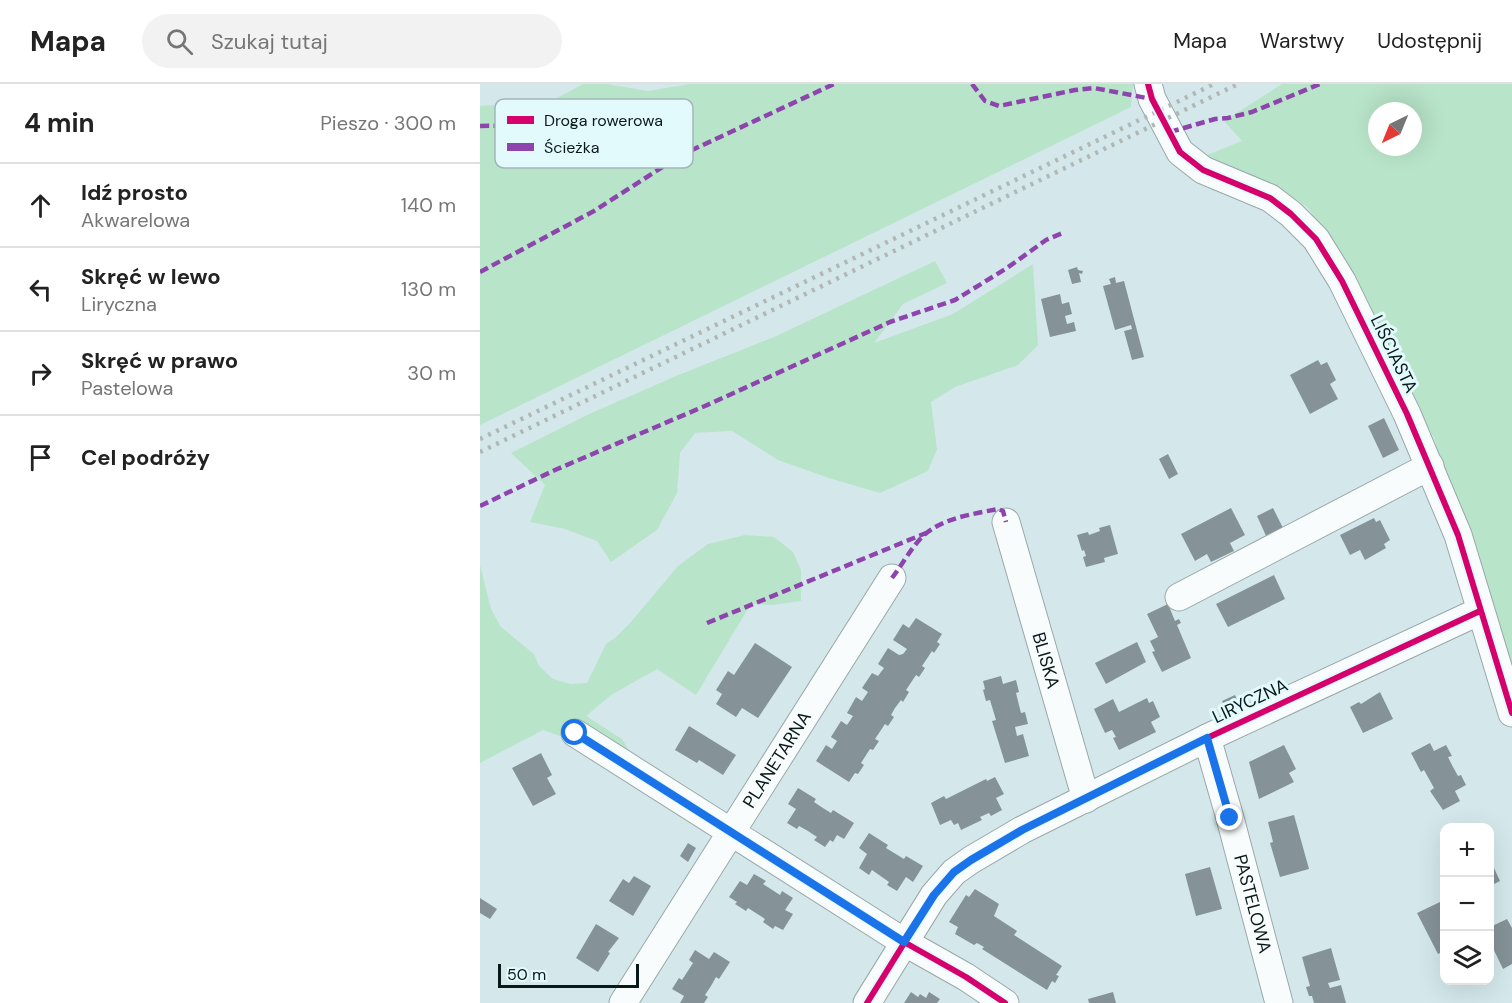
<!DOCTYPE html>
<html lang="pl">
<head>
<meta charset="utf-8">
<style>
	:root { --surface:#fff; --page:#f2f2f2; --text:#222; --muted:#767676; --line:#e0e0e0 }
	body { margin:0; font-family:"DM Sans",sans-serif; background:var(--page); color:var(--text) }
	.controls { position:absolute; right:18px; bottom:18px; display:grid; overflow:hidden; border-radius:12px; box-shadow:0 6px 24px #0002 }
	.controls button { width:54px; height:54px; display:grid; place-items:center; padding:0; border:0; border-bottom:2px solid var(--line); background:var(--surface); color:var(--text); font:30px sans-serif }
	.compass { position:absolute; left:888px; top:18px; width:54px; height:54px; border-radius:50%; background:var(--surface); box-shadow:0 6px 24px #0002; rotate:223deg }
	.scale { position:absolute; left:18px; bottom:15px; width:141px; box-sizing:border-box; padding-left:6px; border:3px solid #091819; border-top:0; font-size:16px; line-height:21px; white-space:nowrap; color:#091819; -webkit-text-stroke:4px #e3fafd; paint-order:stroke }
	.stop { position:absolute; width:18px; height:18px; margin:-14px; border:4px solid #1a73e8; border-radius:50%; background:#fff }
	.stop.end { background:#1a73e8; border-color:#fff; box-shadow:0 2px 6px #0008 }
	.list { margin:0; padding:0; list-style:none }
	h2 { display:flex; justify-content:space-between; align-items:center; height:78px; margin:0; padding:0 24px; font-size:26px }
	h2 small { font-size:20px; font-weight:400; color:var(--muted) }
	.list li { display:grid; grid-template-columns:39px 1fr auto; gap:18px; align-items:center; box-sizing:border-box; height:84px; padding:0 24px; border-top:2px solid var(--line) }
	.list b { display:block; font-size:22px; white-space:nowrap }
	.list p { margin:0; font-size:20px; white-space:nowrap; color:var(--muted) }
	.list em { font-size:20px; font-style:normal; color:var(--muted) }
	.icon { flex:none; width:33px; height:33px; fill:none; stroke:currentColor; stroke-width:2; stroke-linecap:round; stroke-linejoin:round }
	.map { position:relative; flex:none; width:1032px; height:919px; overflow:hidden }
	header { display:flex; align-items:center; gap:36px; box-sizing:border-box; height:84px; padding:0 30px; background:var(--surface); border-bottom:2px solid var(--line) }
	header strong { font-size:28px }
	nav { display:flex; gap:33px; margin-inline-start:auto; font-size:21px }
	.search { width:420px; height:54px; background:var(--page); display:flex; align-items:center; gap:15px; box-sizing:border-box; padding:0 21px; border-radius:33px; color:var(--muted); font-size:22px }
	main { display:flex }
	aside { flex:1; background:var(--surface) }
	.map>svg:first-child { display:block }
</style>
</head>
<body>
<header>
<strong>Mapa</strong>
<div class="search"><svg class="icon" aria-label="search" viewBox="0 0 24 24"><circle cx="10" cy="10" r="6"/><path d="M15 15l6 6"/></svg>Szukaj tutaj</div>
<nav><a>Mapa</a><a>Warstwy</a><a>Udostępnij</a></nav>
</header>
<main>
<aside>
<h2>4 min<small>Pieszo · 300 m</small></h2>
<ul class="list">
<li><svg class="icon" aria-label="ahead" viewBox="0 0 24 24"><path d="M12 20V5M6 11l6-6 6 6"/></svg><div><b>Idź prosto</b><p>Akwarelowa</p></div><em>140 m</em></li>
<li><svg class="icon" aria-label="left" viewBox="0 0 24 24"><path d="M17 20v-9H6M10 6l-5 5 5 5"/></svg><div><b>Skręć w lewo</b><p>Liryczna</p></div><em>130 m</em></li>
<li><svg class="icon" aria-label="right" viewBox="0 0 24 24"><path d="M7 20v-9h11M14 6l5 5-5 5"/></svg><div><b>Skręć w prawo</b><p>Pastelowa</p></div><em>30 m</em></li>
<li><svg class="icon" aria-label="arrive" viewBox="0 0 24 24"><path d="M6 21V4h12l-3 4 3 4H6"/></svg><div><b>Cel podróży</b></div></li>
</ul>
</aside>
<div class="map">
<svg width="1032" height="919" viewBox="0 0 1032 919">
	<rect width="100%" height="100%" fill="#d4e8eb"/>
	<!-- green -->
	<path fill="#b8e4c9" fill-rule="evenodd" d="M103 0H127L168 7 209 0H653L651 23 0 341V22L13 21 57 25Z
		M802 0H1032V609L954 354 829 125C810 106 758 90 732 79L727 71 762 57 744 37ZM897 27H933V63H897Z
		M455 177 467 199 423 220 394 259 473 230 553 180 558 261 538 281 475 303 451 318 457 365 448 387 400 409 349 394 298 376 252 347 215 349 200 369 197 409 177 446 131 478 117 457 85 445 50 438 65 401 31 369 107 331 196 292 294 253Z
		M265 451 294 453 313 468 321 486V517L292 521 271 520 216 611 177 585 131 611 106 632 142 655 157 679 63 646 0 679V481L11 525 21 543 54 570 59 582 73 595 91 600 107 599 126 560 136 553 150 539 198 482 228 460Z"/>
	<!-- building -->
	<path fill="#859398" d="M597 183 598 186 603 187 602 190 599 189 601 198 592 200 588 186Z
		M635 193 636 199 644 197 664 273 652 276 644 247 652 245 651 241 635 246 623 202 631 200 629 195Z
		M580 210 582 220 589 218 592 230 585 232 587 240 594 238 596 247 570 253 561 215Z
		M838 276 841 281 847 278 856 296 850 300 858 315 830 330 810 291Z
		M904 334 919 366 903 374 888 342Z
		M688 370 698 390 689 395 679 375Z
		M751 424 765 451 750 459 754 467 731 478 727 470 715 477 701 450Z
		M793 424 804 446 787 454 777 432Z
		M894 434 896 438 900 436 910 456 904 460 906 464 885 476 880 466 870 471 860 451Z
		M630 441 638 470 624 474 625 478 606 483 603 473 606 472 604 466 602 467 597 451 608 448 609 451 620 447 619 444Z
		M794 491 805 515 748 543 736 520Z
		M688 520 695 537 699 535 701 539 697 541 711 574 682 588 672 568 675 567 670 557 678 553 667 530Z
		M436 534 462 550 457 558 460 560 454 569 452 567 442 582 445 584 439 593 436 591 426 606 429 608 423 618 421 616 415 624 411 631 414 633 408 642 405 640 395 655 399 657 393 666 390 665 381 679 384 681 378 690 375 689 369 698 336 677 346 661 352 665 357 657 351 653 361 637 367 641 373 632 367 629 376 613 382 617 388 608 382 604 392 589 398 592 404 584 398 580 408 564 419 571 423 570 427 565 413 556 423 540 429 544Z
		M657 558 666 578 626 600 615 579Z
		M275 559 312 583 278 634 262 624 256 633 236 620 242 610 236 606 248 587 254 591Z
		M521 592 523 600 536 596 539 608 536 609 541 629 545 628 548 640 535 643 537 652 543 650 549 672 525 679 512 637 516 636 510 616 506 617 503 606 505 605 503 597Z
		M900 608 913 635 883 649 870 623 879 618 881 620Z
		M755 611 758 618 745 624 742 617Z
		M667 614 669 619 673 617 680 633 671 638 676 648 639 666 633 654 636 653 632 646 625 649 614 625 633 615 639 628Z
		M209 642 256 671 243 691 219 676 217 679 195 666Z
		M950 659 954 667 966 661 972 672 968 673 973 683 978 692 981 691 986 701 975 707 980 717 963 726 950 707 954 704 944 686 941 688 931 669Z
		M804 661 816 685 809 689 814 698 779 715 769 678Z
		M61 669 72 691 67 694 76 710 53 722 32 684Z
		M515 693 524 710 516 714 522 726 511 732 509 729 500 733 502 736 481 746 478 739 474 741 471 736 460 741 451 719 464 712 466 715 506 695 507 697Z
		M318 704 336 715 334 718 343 724 351 729 353 726 374 739 364 755 357 751 353 758 350 756 345 763 334 756 337 753 328 747 319 742 317 745 307 739 316 725 308 720Z
		M814 731 829 785 800 793 790 759 793 758 788 738Z
		M389 749 408 761 406 764 424 775 426 772 443 782 433 798 426 793 417 807 407 801 409 798 392 786 389 791 379 784 387 770 379 764Z
		M208 759 216 764 208 778 200 772Z
		M730 783 742 825 716 832 705 790Z
		M1014 784 1020 797 1010 802V786Z
		M274 790 286 797 283 800 300 811 302 807 313 814 305 826 313 830 303 846 295 842 293 845 283 838 285 835 268 824 266 827 255 820 257 818 249 813 260 797 267 801Z
		M154 792 171 802 153 832 129 817 143 795 149 799Z
		M495 805 519 820 514 832 537 847 534 851 582 882 576 891 579 892 575 899 572 897 567 906 502 865 504 863 497 859 494 861 475 850 478 843 469 838 486 811 489 813Z
		M0 814 17 825 10 835 0 829Z
		M960 818 964 828V867L958 870 937 829Z
		M1027 835 1032 844V880L1023 885 1010 858V843Z
		M116 840 139 854 128 868 130 869 118 888 96 874Z
		M851 864 860 896 848 899 850 904 861 901 866 919H834L832 912H829L826 903 830 902 822 873Z
		M215 866 229 875 234 868 250 878 239 895 236 893 231 902 225 911 228 913 224 919H200L204 912 192 905 199 894 202 896 213 879 209 876Z
		M431 908 438 913 440 910 446 914 449 908 460 915 457 919H424Z
		M633 908 636 919H609L608 915Z"/>
	<g fill="none" stroke-linecap="round" stroke-linejoin="round">
		<!-- minor casing -->
		<g stroke="#98a8aa" stroke-width="29">
			<g id="minor">
				<path d="M668 0 672 15 700 68 723 86 790 114 811 130 836 155 862 197 927 330 978 451 1032 629"/>
				<path id="s1" d="M526 438 606 715"/>
				<path d="M699 513 950 382"/>
				<path d="M95 649 424 858 486 893 525 919"/>
				<path id="s2" d="M727 654 750 734 799 919"/>
				<path id="s3" d="M143 919 412 494"/>
				<path d="M387 919 454 811 474 788 491 776 542 746 727 654 1000 527"/>
			</g>
		</g>
		<!-- minor -->
		<use href="#minor" stroke="#f9fcfc" stroke-width="27"/>
		<!-- rail -->
		<path stroke="#b1b6b6" stroke-width="4.5" stroke-dasharray="3 6" stroke-linecap="butt" d="M0 355 734 0
			M0 368 758 0"/>
		<!-- quiet -->
		<path stroke="#8e44ad" stroke-width="4.5" stroke-dasharray="9 4.5" stroke-linecap="butt" d="M492 0 505 17 519 22 595 6 614 4 672 15
			M0 42C40 40 59 50 95 61 129 71 162 76 197 73L354 0
			M690 48 735 35 748 34 772 28 840 0
			M0 188 114 127 195 75
			M0 422 75 386 225 322 410 238 475 216 527 184 566 156 585 148
			M412 494C422 481 431 464 443 452 462 434 493 430 518 425L523 427 526 438
			M227 539 446 449"/>
		<!-- cycleway casing -->
		<g stroke="#e3fafd" stroke-width="10">
			<path id="cycleway" d="M668 0 672 15 700 68 723 86 790 114 811 130 836 155 862 197 927 330 978 451 1032 629
				M95 649 424 858 486 893 525 919
				M387 919 454 811 474 788 491 776 542 746 727 654 1000 527"/>
		</g>
		<!-- cycleway -->
		<use href="#cycleway" stroke="#d6006c" stroke-width="6"/>
	</g>
	<g fill="none" stroke-linecap="round" stroke-linejoin="round">
		<!-- route -->
		<path stroke="#1a73e8" stroke-width="8" d="M95 649 424 858 454 811 474 788 491 776 542 746 727 654 750 734"/>
	</g>
	<g text-anchor="middle" dominant-baseline="central" stroke-width="6" stroke-linejoin="round" paint-order="stroke">
		<!-- street labels -->
		<g font-size="18" fill="#091819" stroke="#e3fafd">
			<text transform="translate(914 270) rotate(64)">LIŚCIASTA</text>
			<text stroke="none"><textPath href="#s1" startOffset="144">BLISKA</textPath></text>
			<text transform="translate(770 617) rotate(-25)">LIRYCZNA</text>
			<text stroke="none"><textPath href="#s3" startOffset="288">PLANETARNA</textPath></text>
			<text stroke="none"><textPath href="#s2" startOffset="172">PASTELOWA</textPath></text>
		</g>
	</g>
	<!-- legend -->
	<rect x="15" y="15" width="198" height="69" rx="9" fill="#e3fafd" stroke="#a2b6b9" stroke-width="1.5"/>
	<rect x="27" y="32" width="27" height="8" fill="#d6006c"/>
	<rect x="27" y="59" width="27" height="8" fill="#8e44ad"/>
	<g font-size="16" fill="#091819">
		<text x="64" y="42">Droga rowerowa</text>
		<text x="64" y="69">Ścieżka</text>
	</g>
</svg>
<div class="controls">
<button>+</button>
<button>−</button>
<button><svg class="icon" aria-label="layers" viewBox="0 0 24 24"><path d="M12 4l9 5-9 5-9-5zM3 14l9 5 9-5"/></svg></button>
</div>
<svg class="compass" viewBox="-18 -18 36 36"><path d="M0-13l5 13h-10z" fill="#e53935"/><path d="M0 13l5-13h-10z" fill="#767676"/></svg>
<div class="scale">50 m</div>
<div class="stop" style="left:95px;top:649px"></div>
<div class="stop end" style="left:750px;top:734px"></div>
</div>
</main>
</body>
</html>
